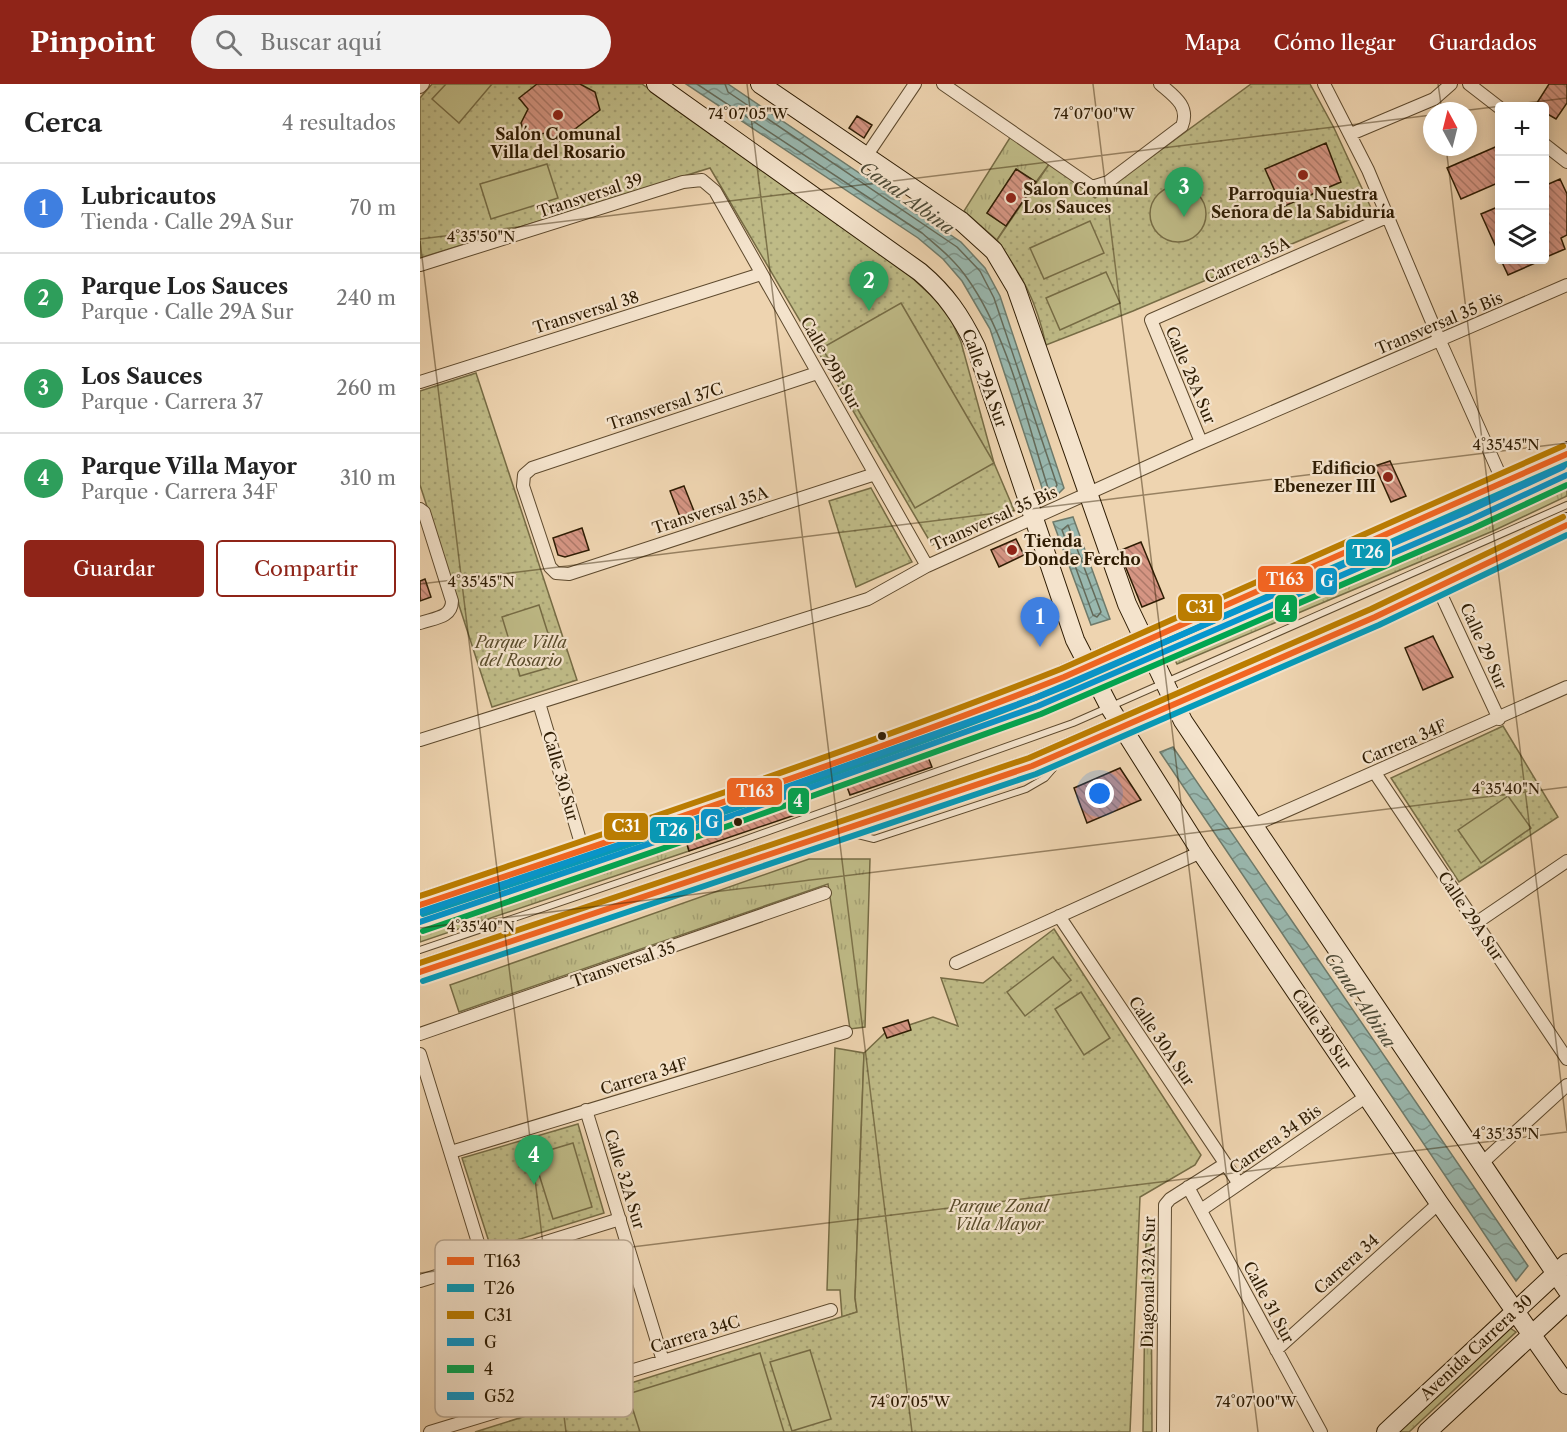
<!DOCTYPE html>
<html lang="es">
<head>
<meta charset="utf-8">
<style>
	:root { --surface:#fff; --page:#f2f2f2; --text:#222; --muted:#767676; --line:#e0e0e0; --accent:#8f2418 }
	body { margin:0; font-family:"Libre Caslon Text",serif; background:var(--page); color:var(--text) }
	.controls { position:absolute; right:18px; top:18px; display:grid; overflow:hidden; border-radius:6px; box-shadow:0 3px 15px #0003 }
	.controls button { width:54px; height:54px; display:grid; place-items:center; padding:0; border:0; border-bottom:2px solid var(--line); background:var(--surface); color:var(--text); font:30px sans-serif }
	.compass { position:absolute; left:1003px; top:18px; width:54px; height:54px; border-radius:50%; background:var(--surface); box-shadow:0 3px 15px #0003; rotate:353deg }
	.you { position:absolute; left:680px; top:710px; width:21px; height:21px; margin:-15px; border:4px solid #fff; border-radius:50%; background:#1a73e8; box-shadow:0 0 0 9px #1a73e833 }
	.badge { display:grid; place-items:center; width:39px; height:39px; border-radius:50%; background:var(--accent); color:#fff; font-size:20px; font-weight:700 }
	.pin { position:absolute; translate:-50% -50px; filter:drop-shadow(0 2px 3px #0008) }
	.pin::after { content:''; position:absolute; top:32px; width:21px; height:18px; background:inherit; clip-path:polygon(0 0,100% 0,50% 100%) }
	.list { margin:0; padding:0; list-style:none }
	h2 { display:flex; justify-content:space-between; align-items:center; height:78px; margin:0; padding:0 24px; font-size:26px }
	h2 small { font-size:20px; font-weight:400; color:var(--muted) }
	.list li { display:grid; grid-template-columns:39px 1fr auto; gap:18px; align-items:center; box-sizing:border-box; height:90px; padding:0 24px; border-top:2px solid var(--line) }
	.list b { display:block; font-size:22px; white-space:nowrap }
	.list p { margin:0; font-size:20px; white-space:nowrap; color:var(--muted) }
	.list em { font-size:20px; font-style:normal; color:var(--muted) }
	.actions { display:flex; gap:12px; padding:18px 24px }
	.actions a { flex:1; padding:14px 0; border:2px solid var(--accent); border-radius:6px; text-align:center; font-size:21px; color:var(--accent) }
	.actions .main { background:var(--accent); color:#fff }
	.icon { flex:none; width:33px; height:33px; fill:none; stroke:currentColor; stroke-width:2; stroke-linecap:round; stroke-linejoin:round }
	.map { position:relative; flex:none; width:1147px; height:1348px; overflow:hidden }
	header { display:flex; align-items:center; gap:36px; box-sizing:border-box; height:84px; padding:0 30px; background:var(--accent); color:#fff }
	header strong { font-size:28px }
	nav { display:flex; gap:33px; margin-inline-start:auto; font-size:21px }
	.search { width:420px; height:54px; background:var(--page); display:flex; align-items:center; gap:15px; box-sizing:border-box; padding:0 21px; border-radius:33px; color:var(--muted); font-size:22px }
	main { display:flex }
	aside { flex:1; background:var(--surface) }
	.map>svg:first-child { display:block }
</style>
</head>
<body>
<header>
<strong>Pinpoint</strong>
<div class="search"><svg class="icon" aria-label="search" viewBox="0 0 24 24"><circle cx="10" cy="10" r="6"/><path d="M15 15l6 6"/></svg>Buscar aquí</div>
<nav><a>Mapa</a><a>Cómo llegar</a><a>Guardados</a></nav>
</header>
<main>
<aside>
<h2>Cerca<small>4 resultados</small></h2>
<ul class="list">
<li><span class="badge" style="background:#3f7fe0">1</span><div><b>Lubricautos</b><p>Tienda · Calle 29A Sur</p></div><em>70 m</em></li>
<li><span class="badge" style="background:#2e9e5b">2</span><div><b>Parque Los Sauces</b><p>Parque · Calle 29A Sur</p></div><em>240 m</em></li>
<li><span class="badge" style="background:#2e9e5b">3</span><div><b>Los Sauces</b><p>Parque · Carrera 37</p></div><em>260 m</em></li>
<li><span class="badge" style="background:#2e9e5b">4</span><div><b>Parque Villa Mayor</b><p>Parque · Carrera 34F</p></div><em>310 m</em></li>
</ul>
<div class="actions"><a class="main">Guardar</a><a>Compartir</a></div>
</aside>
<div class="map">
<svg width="1147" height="1348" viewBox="0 0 1147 1348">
	<defs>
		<pattern id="grass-tufts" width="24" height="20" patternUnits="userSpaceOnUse" patternTransform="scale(1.5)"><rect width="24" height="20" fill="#bfbb87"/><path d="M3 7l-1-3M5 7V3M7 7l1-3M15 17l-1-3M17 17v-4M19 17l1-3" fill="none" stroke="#a4a073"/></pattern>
		<pattern id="park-dots" width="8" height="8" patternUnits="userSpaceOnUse" patternTransform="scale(1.5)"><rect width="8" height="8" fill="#bfbb87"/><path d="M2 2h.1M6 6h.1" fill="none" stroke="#a4a073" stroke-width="1.8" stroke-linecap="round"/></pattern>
		<pattern id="water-waves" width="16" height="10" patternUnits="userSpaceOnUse" patternTransform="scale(1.5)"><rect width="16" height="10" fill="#99b8af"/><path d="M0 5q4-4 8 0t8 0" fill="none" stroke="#7d958c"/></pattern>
		<pattern id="building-back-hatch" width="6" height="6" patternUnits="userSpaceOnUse" patternTransform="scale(1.5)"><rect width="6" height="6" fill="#d59583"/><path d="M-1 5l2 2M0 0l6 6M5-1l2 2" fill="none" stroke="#ad7969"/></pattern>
	</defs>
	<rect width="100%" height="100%" fill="#eed4b0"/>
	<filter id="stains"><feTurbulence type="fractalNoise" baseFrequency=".00333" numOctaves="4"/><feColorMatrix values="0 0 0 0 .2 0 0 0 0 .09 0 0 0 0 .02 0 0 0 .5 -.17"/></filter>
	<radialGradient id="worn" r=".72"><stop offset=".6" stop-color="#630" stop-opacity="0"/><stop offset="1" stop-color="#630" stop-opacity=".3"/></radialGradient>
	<!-- grass -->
	<path fill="url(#grass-tufts)" stroke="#766c45" stroke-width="1.5" d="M591 52 630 79 616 98 596 86 567 129 586 142 577 156 544 127Z
		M1147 400V412L1073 447 757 580 752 570 1038 449Z
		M266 757 269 767 0 858V848Z
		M389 775H450L445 943 430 945 408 800 39 928 30 901Z
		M415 964 444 969 435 1214 437 1228 422 1233 420 1206H407Z
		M731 1156 732 1348H723L726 1157Z
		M1090 1244 1096 1248 989 1348H976Z"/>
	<!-- park -->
	<path fill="url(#park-dots)" stroke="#766c45" stroke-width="1.5" d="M12 0H222L489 191 516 216 532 238 541 258 574 379 594 426 512 461 290 84 0 174V14Z
		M831 0H890L914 44 952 126 713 227 626 261C616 215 603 194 577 156L630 79 675 114Z
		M56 289 157 596 72 623 0 401V307Z
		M451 404 492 478 436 503 409 417Z
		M1083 642 1138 733 1039 798 971 694Z
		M634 845 781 1071 775 1081 720 1113 710 1348H55L437 1228 435 1214 444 969 465 949 513 933 538 942 521 894 563 899Z
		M158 1040 184 1129 71 1164 42 1074Z"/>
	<!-- garden -->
	<path fill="#bfbb87" stroke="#766c45" stroke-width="1.5" d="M26 0H72L39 39 12 15Z
		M127 80 138 114 71 135 60 100Z
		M730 130a28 28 0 1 1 56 0a28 28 0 1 1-56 0Z
		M670 137 684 169 624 195 610 164Z
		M686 188 700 219 640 246 626 214Z
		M481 219 574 379 495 424 402 264Z
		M119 521 138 581 100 592 82 533Z
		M1088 712 1111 744 1061 779 1038 746Z
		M633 873 651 896 605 932 587 908Z
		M661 908 690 954 664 971 635 925Z
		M153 1059 172 1123 133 1135 113 1071Z
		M390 1266 411 1335 372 1347 350 1278Z
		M340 1269 364 1348H220L208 1310Z"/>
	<!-- water -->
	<path fill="url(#water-waves)" stroke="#6e7a6a" stroke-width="1.5" d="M266 0H308L541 158 565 184 580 212 644 404 636 412 625 413 570 245 542 197 523 175 498 154Z
		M653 433 690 535 671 541 633 438Z
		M753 663 1108 1182 1096 1197 740 668Z"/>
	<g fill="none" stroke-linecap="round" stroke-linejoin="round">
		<!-- shore -->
		<path stroke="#646a59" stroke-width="1.5" d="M277 0 502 149C518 163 535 176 547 194 588 251 607 338 628 404L634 406 637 401 574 214 560 187 537 163 308 8 305 0
			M648 441 681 528 677 533 673 531 642 446Z"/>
	</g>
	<!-- building -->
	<path fill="url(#building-back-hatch)" stroke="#2e1c03" stroke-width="1.5" d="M117 0H160L175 8 180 26 135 60 126 49 108 52 104 48 101 39 108 25 99 14Z
		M1129 0H1147V19L1136 35 1124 28V22H1115Z
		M437 32 452 41 444 54 429 44Z
		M906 59 921 98 862 123 845 85Z
		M1080 61V98L1041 115 1027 84Z
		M596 85 616 98 586 142 567 129Z
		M1140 95 1147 110V151L1141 154 1145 165 1124 174V102Z
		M1080 122V172L1061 130Z
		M1081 176H1122L1088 191Z
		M970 377 986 412 971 418 955 382Z
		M264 402 276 432 262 438 250 407Z
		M162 444 169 466 145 473 138 471 133 454Z
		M596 455 604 471 579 483 571 466Z
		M721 458 744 514 722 523 699 467Z
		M5 495 11 513 0 517V497Z
		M1013 552 1033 593 1003 606 985 564Z
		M508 673 512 683 430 711 426 700Z
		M700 684 721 716 667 739 654 704Z
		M371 721 375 731 269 767 266 757Z
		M488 936 491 946 467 954 463 944Z"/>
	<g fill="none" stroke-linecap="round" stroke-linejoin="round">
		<!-- lane casing -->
		<g stroke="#5e4a2e" stroke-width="8">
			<path id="lane" d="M434 750 454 755 606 705 625 694 638 679
				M0 838 308 733 618 622 1050 436 1147 391
				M0 866 318 758 653 639 1147 421"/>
		</g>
		<!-- street casing -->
		<g stroke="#5e4a2e" stroke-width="14">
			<path id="street" d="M523 0 672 103 688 98 762 42C770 22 754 12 740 0
				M904 0 948 86 1020 257 1084 400
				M1049 0 1080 24
				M0 3 3 0
				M931 50 1014 15 1031 0
				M1124 60 1147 78
				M447 71 495 0
				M0 181 263 98 282 96 295 107 507 482
				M397 289 112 384 104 391 103 402 130 483 136 489 149 490 455 390
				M0 298 341 190
				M781 358 731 236 969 132
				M0 425 4 428 32 517C32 534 14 534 0 539
				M1018 504 1079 635
				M119 619 163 766
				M0 656 448 515 507 482 771 363 1147 201
				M955 689 1147 975
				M832 742 1147 603
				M639 832 819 1100
				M1056 839 1147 777
				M536 879 781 768
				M0 950 405 809
				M0 970 64 1178
				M166 1026 243 1277
				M31 1068 426 948
				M1062 1079 1147 1001
				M768 1103 901 1348
				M781 1126 947 1012
				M0 1197 200 1135
				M856 1266 1019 1119
				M10 1348 411 1226
				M743 1348 745 1121 750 1115 805 1080"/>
		</g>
		<!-- secondary casing -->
		<g stroke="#2e1c03" stroke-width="20">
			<path id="secondary" d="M236 0 500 188C526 210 541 232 556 263L655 556 690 624 781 768 1019 1119 1147 1301
				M340 0 541 137 574 167 596 204 707 520 763 637 1147 1206
				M966 1348 1147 1179
				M1007 1348 1147 1218"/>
		</g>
		<!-- highway casing -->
		<g stroke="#2e1c03" stroke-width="26">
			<path id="highway" d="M0 821C216 748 433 679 644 593L1147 370
				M0 888 612 682 955 533 1147 441"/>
		</g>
		<!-- lane -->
		<use href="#lane" stroke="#f4e3cc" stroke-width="6"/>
		<!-- street -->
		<use href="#street" stroke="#f4e3cc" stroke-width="12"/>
		<!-- secondary -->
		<use href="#secondary" stroke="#f4e3cc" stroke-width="18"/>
		<!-- highway -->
		<use href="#highway" stroke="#eed4b0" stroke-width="24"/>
		<!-- bus-1 casing -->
		<g stroke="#f4e3cc" stroke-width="10">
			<path id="bus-1" d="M0 821C216 748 432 677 644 593L1147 370
				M0 888 612 682 955 533 1147 441"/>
		</g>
		<!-- bus-2 casing -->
		<g stroke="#f4e3cc" stroke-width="10">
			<path id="bus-2" d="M3 830C219 757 436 686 648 601L1147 380
				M3 897 616 690 959 541 1147 451"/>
		</g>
		<!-- bus-3 casing -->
		<g stroke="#f4e3cc" stroke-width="10">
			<path id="bus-3" d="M0 812C215 739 430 668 641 585L1143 362
				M0 879 609 674 951 525 1143 433"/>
		</g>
		<!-- bus-4 casing -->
		<g stroke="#f4e3cc" stroke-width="10">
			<path id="bus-4" d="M0 838 308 733 618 622 1050 436 1147 391"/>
		</g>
		<!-- bus-5 casing -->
		<g stroke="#f4e3cc" stroke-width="10">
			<path id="bus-5" d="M3 847 311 741 621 630 1054 444 1147 401"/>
		</g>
		<!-- bus-6 casing -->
		<g stroke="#f4e3cc" stroke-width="10">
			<path id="bus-6" d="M0 828 305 725 615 614 1046 428 1143 383"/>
		</g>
		<!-- bus-1 -->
		<use href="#bus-1" stroke="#f26522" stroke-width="6"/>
		<!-- bus-2 -->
		<use href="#bus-2" stroke="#059bba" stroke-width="6"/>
		<!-- bus-3 -->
		<use href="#bus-3" stroke="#bb7d01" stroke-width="6"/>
		<!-- bus-4 -->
		<use href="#bus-4" stroke="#0696cd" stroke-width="6"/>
		<!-- bus-5 -->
		<use href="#bus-5" stroke="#00a651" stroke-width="6"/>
		<!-- bus-6 -->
		<use href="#bus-6" stroke="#0696cd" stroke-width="6"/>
	</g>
	<!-- ticks -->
	<path fill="none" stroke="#2e1c03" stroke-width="1.5" stroke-opacity="0.45" d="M327 0 492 1348M673 0 838 1348M1018 0 1022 27M1041 27 1147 14M1026 63 1147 1047M0 155 1012 31M0 157 146 1348M0 500 1147 359M0 844 1147 703M0 1189 1147 1048"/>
	<!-- markers -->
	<g fill="#8f2418" stroke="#f4e3cc" stroke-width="2">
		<circle cx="138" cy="31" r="6"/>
		<circle cx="883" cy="91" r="6"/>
		<circle cx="591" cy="114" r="6"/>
		<circle cx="968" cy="393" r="6"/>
		<circle cx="592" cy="466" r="6"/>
	</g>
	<g fill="#2e1c03" stroke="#f4e3cc" stroke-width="2">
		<circle cx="462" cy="652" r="5"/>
		<circle cx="318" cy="738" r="5"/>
	</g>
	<g text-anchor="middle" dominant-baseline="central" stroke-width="4.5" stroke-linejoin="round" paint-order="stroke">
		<!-- poi labels -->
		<g font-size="16" font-weight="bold" fill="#2e1c03" stroke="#f4e3cc">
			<text x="138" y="50">Salón Comunal<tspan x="138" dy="18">Villa del Rosario</tspan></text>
			<text x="603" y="105" text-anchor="start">Salon Comunal<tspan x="603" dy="18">Los Sauces</tspan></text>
			<text x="883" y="110">Parroquia Nuestra<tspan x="883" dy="18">Señora de la Sabiduría</tspan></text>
			<text x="956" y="384" text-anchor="end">Edificio<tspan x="956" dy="18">Ebenezer III</tspan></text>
			<text x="604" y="457" text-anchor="start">Tienda<tspan x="604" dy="18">Donde Fercho</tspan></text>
		</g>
		<!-- street labels -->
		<g font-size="16" fill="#2e1c03" stroke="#f4e3cc">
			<text transform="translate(170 111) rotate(-18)">Transversal 39</text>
			<text transform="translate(827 176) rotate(-24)">Carrera 35A</text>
			<text transform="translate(166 228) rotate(-17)">Transversal 38</text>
			<text transform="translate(1019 239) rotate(-23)">Transversal 35 Bis</text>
			<text transform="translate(411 279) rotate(60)">Calle 29B Sur</text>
			<text transform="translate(771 291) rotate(67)">Calle 28A Sur</text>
			<text transform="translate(565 294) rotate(70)">Calle 29A Sur</text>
			<text transform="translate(245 322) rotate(-18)">Transversal 37C</text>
			<text transform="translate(290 426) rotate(-18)">Transversal 35A</text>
			<text transform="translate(574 434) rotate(-24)">Transversal 35 Bis</text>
			<text transform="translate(1064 562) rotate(66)">Calle 29 Sur</text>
			<text transform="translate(984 658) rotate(-23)">Carrera 34F</text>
			<text transform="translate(141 692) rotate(74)">Calle 30 Sur</text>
			<text transform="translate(1051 832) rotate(56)">Calle 29A Sur</text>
			<text transform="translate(203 880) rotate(-19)">Transversal 35</text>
			<text transform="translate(902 945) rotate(56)">Calle 30 Sur</text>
			<text transform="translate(742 957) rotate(56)">Calle 30A Sur</text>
			<text transform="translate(224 992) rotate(-17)">Carrera 34F</text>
			<text transform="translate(855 1055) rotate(-35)">Carrera 34 Bis</text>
			<text transform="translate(205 1095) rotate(73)">Calle 32A Sur</text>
			<text transform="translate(926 1180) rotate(-42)">Carrera 34</text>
			<text transform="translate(728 1198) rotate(-89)">Diagonal 32A Sur</text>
			<text transform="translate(849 1218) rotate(62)">Calle 31 Sur</text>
			<text transform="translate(275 1250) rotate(-17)">Carrera 34C</text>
			<text transform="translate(1056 1263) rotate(-43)">Avenida Carrera 30</text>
		</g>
		<!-- park labels -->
		<g font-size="16" font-style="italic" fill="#5a4c2b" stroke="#f4e3cc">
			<text x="101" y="558">Parque Villa<tspan x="101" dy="18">del Rosario</tspan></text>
			<text x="579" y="1122">Parque Zonal<tspan x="579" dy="18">Villa Mayor</tspan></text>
		</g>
		<!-- water labels -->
		<g font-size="18" font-style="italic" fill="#4e4b37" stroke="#f4e3cc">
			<text transform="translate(487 114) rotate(36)">Canal Albina</text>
			<text transform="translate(940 916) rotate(56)">Canal Albina</text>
		</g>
	</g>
	<!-- legend -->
	<rect x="15" y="1156" width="198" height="177" rx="9" fill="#f4e3cc" stroke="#b9a790" stroke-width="1.5"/>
	<rect x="27" y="1173" width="27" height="8" fill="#f26522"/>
	<rect x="27" y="1200" width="27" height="8" fill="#059bba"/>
	<rect x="27" y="1227" width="27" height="8" fill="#bb7d01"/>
	<rect x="27" y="1254" width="27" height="8" fill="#0696cd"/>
	<rect x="27" y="1281" width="27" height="8" fill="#00a651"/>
	<rect x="27" y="1308" width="27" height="8" fill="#0696cd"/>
	<g font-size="16" fill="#2e1c03">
		<text x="64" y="1183">T163</text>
		<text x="64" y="1210">T26</text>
		<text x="64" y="1237">C31</text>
		<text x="64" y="1264">G</text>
		<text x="64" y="1291">4</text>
		<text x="64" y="1318">G52</text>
	</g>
	<g font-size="15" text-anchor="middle" fill="#2e1c03" stroke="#f4e3cc" stroke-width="4.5" stroke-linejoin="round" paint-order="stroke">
		<text x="328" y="35">74°07'05"W</text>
		<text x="674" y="35">74°07'00"W</text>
		<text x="61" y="158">4°35'50"N</text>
		<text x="1086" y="366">4°35'45"N</text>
		<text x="61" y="503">4°35'45"N</text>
		<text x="1086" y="710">4°35'40"N</text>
		<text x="61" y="848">4°35'40"N</text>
		<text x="1086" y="1055">4°35'35"N</text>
		<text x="490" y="1323">74°07'05"W</text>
		<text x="836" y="1323">74°07'00"W</text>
	</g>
	<g stroke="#f4e3cc" stroke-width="2">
		<rect x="925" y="454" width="46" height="29" rx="6" fill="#059bba"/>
		<rect x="837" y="481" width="57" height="28" rx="6" fill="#f26522"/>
		<rect x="895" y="483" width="23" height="29" rx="6" fill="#0696cd"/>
		<rect x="757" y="509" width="46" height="29" rx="6" fill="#bb7d01"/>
		<rect x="854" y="510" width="24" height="29" rx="6" fill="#00a651"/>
		<rect x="306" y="693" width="57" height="29" rx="6" fill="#f26522"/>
		<rect x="367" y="703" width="23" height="28" rx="6" fill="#00a651"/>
		<rect x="280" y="724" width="23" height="29" rx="6" fill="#0696cd"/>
		<rect x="183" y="728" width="46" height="29" rx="6" fill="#bb7d01"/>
		<rect x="229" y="732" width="46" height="28" rx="6" fill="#059bba"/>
	</g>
	<g font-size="16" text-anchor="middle" font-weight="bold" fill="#fff">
		<text x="948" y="474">T26</text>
		<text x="865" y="501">T163</text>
		<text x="907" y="503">G</text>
		<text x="780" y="529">C31</text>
		<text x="866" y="531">4</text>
		<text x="335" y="713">T163</text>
		<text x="378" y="723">4</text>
		<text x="292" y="744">G</text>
		<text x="206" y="748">C31</text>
		<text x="252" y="752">T26</text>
	</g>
	<rect width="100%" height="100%" filter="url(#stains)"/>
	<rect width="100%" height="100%" fill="url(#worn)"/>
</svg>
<div class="controls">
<button>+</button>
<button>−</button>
<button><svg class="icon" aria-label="layers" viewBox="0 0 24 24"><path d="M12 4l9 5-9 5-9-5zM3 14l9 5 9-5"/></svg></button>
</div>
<svg class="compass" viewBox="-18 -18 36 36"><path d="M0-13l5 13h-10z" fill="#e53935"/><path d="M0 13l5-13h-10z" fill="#767676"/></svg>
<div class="you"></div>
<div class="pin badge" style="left:620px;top:563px;background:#3f7fe0">1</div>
<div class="pin badge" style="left:449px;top:227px;background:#2e9e5b">2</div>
<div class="pin badge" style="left:764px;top:133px;background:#2e9e5b">3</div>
<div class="pin badge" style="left:114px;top:1101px;background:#2e9e5b">4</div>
</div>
</main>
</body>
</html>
